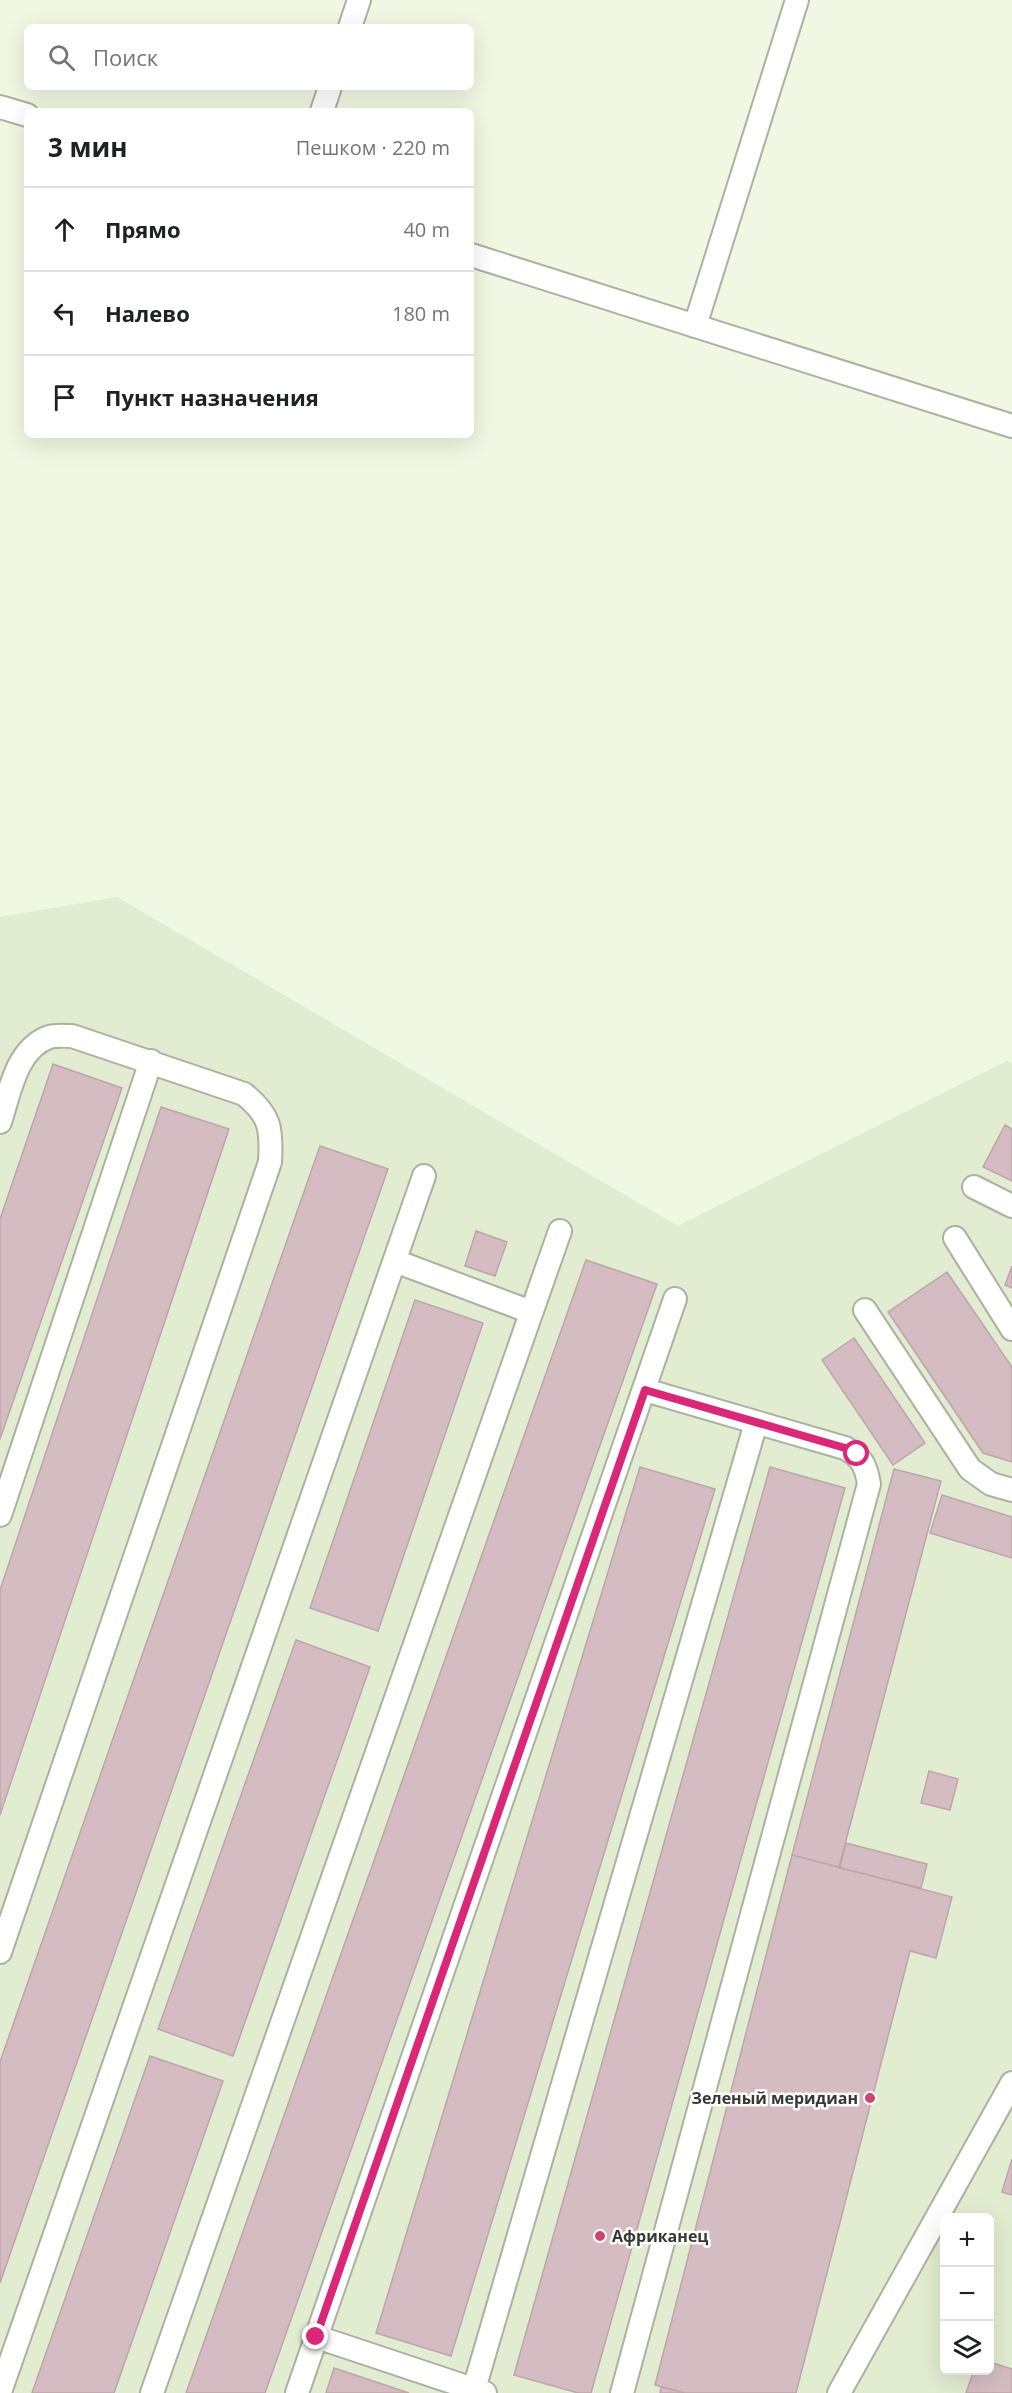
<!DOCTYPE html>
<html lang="ru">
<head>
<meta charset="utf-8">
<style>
	:root { --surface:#fff; --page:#f6f6f6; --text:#202124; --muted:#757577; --line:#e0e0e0 }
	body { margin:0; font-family:"Open Sans",sans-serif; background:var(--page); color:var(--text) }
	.controls { position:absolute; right:18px; bottom:18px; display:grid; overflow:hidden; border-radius:9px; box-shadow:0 6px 24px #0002 }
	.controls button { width:54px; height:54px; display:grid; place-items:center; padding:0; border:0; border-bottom:2px solid var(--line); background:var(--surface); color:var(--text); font:30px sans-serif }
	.stop { position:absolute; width:18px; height:18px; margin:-14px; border:4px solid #db2777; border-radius:50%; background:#fff }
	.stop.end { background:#db2777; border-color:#fff; box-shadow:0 2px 6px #0008 }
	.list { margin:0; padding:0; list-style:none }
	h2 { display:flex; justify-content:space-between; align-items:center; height:78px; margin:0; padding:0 24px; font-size:26px }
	h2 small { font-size:20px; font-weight:400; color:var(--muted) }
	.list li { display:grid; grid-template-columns:39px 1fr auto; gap:18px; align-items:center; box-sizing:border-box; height:84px; padding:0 24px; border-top:2px solid var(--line) }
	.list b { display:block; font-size:22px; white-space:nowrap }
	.list em { font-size:20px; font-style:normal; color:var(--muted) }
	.icon { flex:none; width:33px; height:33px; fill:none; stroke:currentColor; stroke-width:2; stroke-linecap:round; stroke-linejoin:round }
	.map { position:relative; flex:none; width:1012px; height:2393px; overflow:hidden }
	.search { position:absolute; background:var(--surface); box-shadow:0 6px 24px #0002; left:24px; top:24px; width:450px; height:66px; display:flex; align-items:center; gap:15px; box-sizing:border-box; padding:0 21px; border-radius:9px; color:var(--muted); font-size:22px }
	.panel { position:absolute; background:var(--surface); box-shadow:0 6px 24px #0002; left:24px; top:108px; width:450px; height:330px; border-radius:9px }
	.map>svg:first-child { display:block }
</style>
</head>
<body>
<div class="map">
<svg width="1012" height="2393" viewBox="0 0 1012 2393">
	<rect width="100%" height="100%" fill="#f0f8e3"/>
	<!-- built -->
	<path fill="#e1ecd0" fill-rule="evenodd" d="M117 897 678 1226 1007 1061 1012 1064V2393H0V917ZM944 2218H990V2370H944Z"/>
	<!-- building -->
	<path fill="#d4bcc2" stroke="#bda5ab" stroke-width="1.5" d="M53 1064 122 1088 0 1439V1219Z
		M161 1107 229 1129 0 1815V1590Z
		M1005 1125 1012 1129V1181L983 1167Z
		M320 1146 388 1169 0 2283V2062Z
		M476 1231 507 1242 495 1276 465 1266Z
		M586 1260 657 1284 265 2393H186Z
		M1012 1266V1288L1005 1285Z
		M947 1272 1012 1367V1462L983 1453 888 1312Z
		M415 1300 483 1323 378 1631 310 1608Z
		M854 1338 925 1443 893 1465 822 1360Z
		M640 1467 715 1489 451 2356 376 2333Z
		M770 1467 845 1488 591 2393H578L514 2375Z
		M894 1469 941 1481 839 1867 792 1855Z
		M942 1495 1012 1517V1558L930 1533Z
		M296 1640 370 1667 233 2056 158 2029Z
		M929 1771 958 1779 950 1810 921 1803Z
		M846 1843 927 1864 921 1888 840 1868Z
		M792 1855 952 1897 936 1958 910 1951 796 2393H685L655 2385Z
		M150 2056 223 2081 114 2393H32Z
		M1012 2159V2195L1002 2192Z
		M990 2362 1012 2369V2393H966L974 2370H990Z
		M334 2368 409 2393H326Z
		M661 2387 685 2393H660Z"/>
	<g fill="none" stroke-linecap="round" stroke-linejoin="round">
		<!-- lane casing -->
		<g stroke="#abb29f" stroke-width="26">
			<path id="lane" d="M350 27 359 0
				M0 107 27 115
				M322 111 330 87
				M471 255 1012 426
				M695 326 797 0
				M0 1122C10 1092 16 1049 49 1037 56 1035 65 1036 72 1036L244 1094C270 1115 272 1128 270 1162L0 1952
				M974 1187 1012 1206
				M955 1238 1012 1329
				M395 1261 531 1312
				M865 1310 970 1469 991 1484 1012 1490
				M0 1515 151 1061
				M317 2337 485 2393
				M474 2389 756 1423
				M0 2392 424 1176
				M152 2393 560 1231
				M297 2393 675 1299
				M622 2393 869 1484C866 1466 862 1457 845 1448L645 1390
				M839 2393 1012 2083"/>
		</g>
		<!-- lane -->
		<use href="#lane" stroke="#fff" stroke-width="22"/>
	</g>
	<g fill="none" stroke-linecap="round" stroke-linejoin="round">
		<!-- route -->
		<path stroke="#db2777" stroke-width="8" d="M316 2337 645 1390 845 1448 857 1454"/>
	</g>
	<!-- markers -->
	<g fill="#ce4376" stroke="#fff" stroke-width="2">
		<circle cx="870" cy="2098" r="6"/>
		<circle cx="600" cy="2236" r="6"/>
	</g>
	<g text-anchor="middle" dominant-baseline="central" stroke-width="5" stroke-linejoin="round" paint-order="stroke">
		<!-- poi labels -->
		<g font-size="16" font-weight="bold" fill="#353830" stroke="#fff" text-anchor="end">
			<text x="858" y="2098">Зеленый меридиан</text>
			<text x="612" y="2236" text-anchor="start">Африканец</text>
		</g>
	</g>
</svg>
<div class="controls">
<button>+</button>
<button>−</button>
<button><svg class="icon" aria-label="layers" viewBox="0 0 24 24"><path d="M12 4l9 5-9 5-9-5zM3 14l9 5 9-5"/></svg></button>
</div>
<div class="stop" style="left:857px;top:1454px"></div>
<div class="stop end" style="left:316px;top:2337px"></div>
<div class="search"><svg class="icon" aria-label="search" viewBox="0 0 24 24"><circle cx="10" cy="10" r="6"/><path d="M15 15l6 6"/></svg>Поиск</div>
<section class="panel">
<h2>3 мин<small>Пешком · 220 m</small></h2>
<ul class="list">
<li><svg class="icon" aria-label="ahead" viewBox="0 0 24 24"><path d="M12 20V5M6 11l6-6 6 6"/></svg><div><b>Прямо</b></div><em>40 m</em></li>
<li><svg class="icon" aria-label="left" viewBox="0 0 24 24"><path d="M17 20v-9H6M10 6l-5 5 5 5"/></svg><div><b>Налево</b></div><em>180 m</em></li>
<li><svg class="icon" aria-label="arrive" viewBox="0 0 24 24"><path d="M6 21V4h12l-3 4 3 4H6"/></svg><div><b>Пункт назначения</b></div></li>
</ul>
</section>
</div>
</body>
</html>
